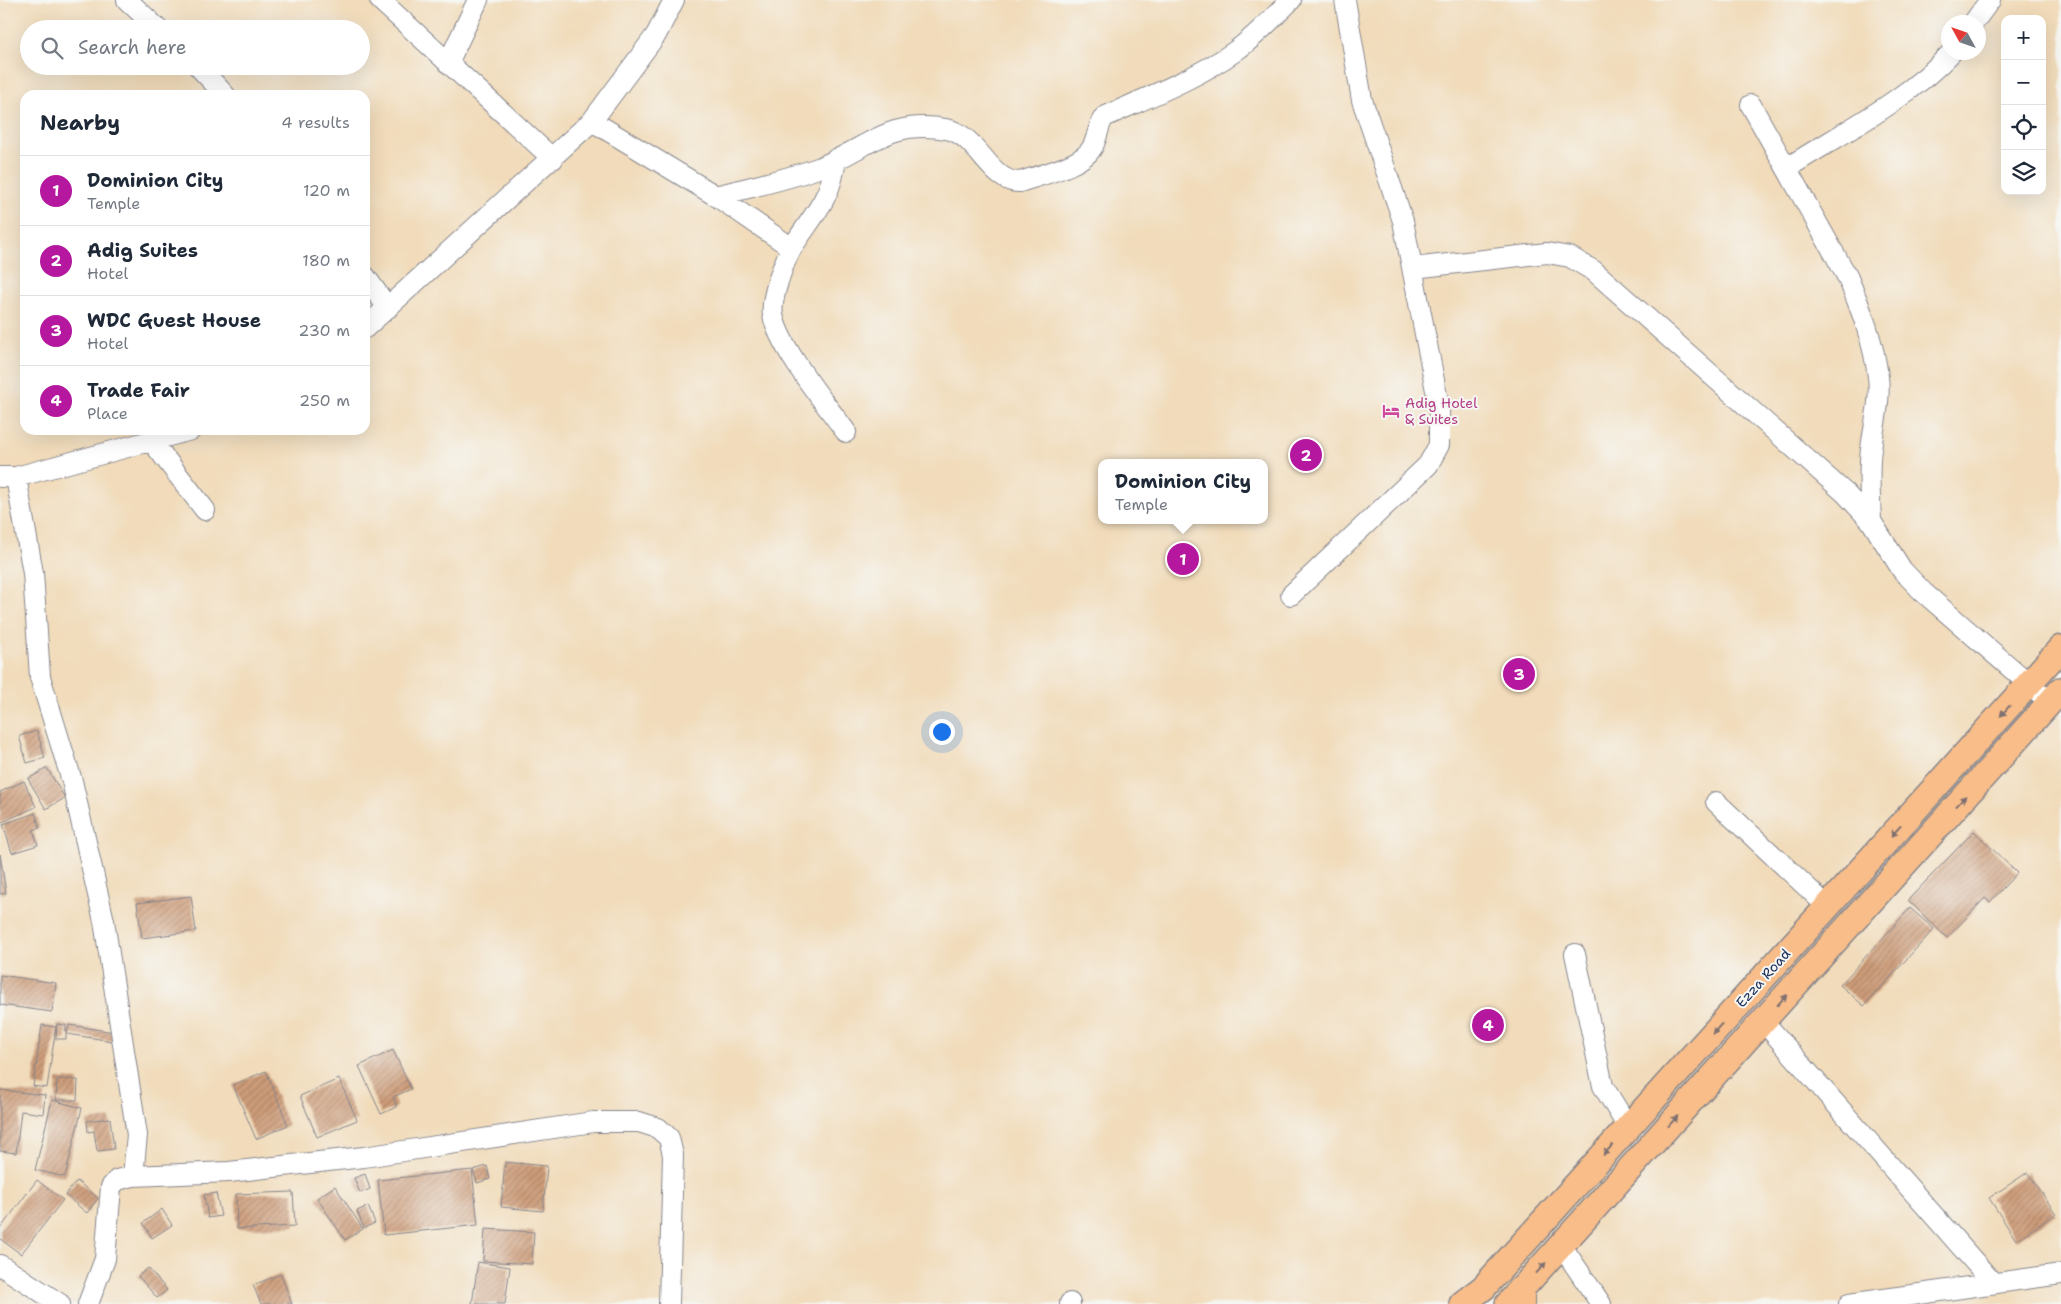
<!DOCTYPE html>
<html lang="en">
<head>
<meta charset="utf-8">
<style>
	:root { --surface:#fff; --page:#f6f6f7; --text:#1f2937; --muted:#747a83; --line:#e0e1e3; --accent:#b5179e }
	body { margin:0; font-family:"Shantell Sans",sans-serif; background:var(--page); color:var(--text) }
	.controls { position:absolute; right:15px; top:15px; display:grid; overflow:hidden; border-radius:10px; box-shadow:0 5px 20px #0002 }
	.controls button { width:45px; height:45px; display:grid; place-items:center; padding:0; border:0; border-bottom:1px solid var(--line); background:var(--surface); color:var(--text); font:25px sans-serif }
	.compass { position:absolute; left:1941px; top:15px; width:45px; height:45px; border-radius:50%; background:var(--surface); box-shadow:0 5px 20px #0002; rotate:310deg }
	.you { position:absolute; left:941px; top:731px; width:18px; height:18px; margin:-12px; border:4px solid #fff; border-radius:50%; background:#1a73e8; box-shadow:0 0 0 8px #1a73e833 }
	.badge { display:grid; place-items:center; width:32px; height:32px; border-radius:50%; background:var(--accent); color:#fff; font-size:16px; font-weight:700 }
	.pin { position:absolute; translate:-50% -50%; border:2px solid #fff; box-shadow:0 1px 5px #0006 }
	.popup { position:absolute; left:1098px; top:459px; width:170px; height:65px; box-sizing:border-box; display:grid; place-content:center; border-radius:10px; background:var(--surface); filter:drop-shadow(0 1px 4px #0005); font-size:16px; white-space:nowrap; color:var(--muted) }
	.popup b { font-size:19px; color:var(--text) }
	.popup::after { content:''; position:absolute; left:50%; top:100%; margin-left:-10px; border:10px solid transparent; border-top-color:var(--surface) }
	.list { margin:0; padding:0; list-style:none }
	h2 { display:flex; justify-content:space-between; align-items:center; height:65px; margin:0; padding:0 20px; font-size:21px }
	h2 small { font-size:16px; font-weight:400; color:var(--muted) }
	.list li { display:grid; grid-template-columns:32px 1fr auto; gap:15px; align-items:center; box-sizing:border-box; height:70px; padding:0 20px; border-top:1px solid var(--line) }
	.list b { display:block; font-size:19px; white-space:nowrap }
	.list p { margin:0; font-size:16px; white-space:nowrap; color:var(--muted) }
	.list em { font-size:16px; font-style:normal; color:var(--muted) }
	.icon { flex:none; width:28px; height:28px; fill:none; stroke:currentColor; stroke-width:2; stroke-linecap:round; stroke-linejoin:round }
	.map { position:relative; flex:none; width:2061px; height:1304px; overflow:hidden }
	.search { position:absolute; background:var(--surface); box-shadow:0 5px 20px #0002; left:20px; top:20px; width:350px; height:55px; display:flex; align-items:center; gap:12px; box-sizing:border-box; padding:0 18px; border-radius:28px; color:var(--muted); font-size:19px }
	.panel { position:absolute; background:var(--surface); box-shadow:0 5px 20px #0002; left:20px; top:90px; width:350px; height:345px; border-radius:15px }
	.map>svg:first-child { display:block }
</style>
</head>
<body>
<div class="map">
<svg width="2061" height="1304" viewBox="0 0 2061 1304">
	<defs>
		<pattern id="building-hatch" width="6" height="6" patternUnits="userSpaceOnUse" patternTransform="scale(1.25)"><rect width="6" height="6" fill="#ce9c79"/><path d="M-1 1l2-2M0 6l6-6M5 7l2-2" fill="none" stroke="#a68066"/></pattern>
	</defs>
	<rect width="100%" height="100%" fill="#f6f6f2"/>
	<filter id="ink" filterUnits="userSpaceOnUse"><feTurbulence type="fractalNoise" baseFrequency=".02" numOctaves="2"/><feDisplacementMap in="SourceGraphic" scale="10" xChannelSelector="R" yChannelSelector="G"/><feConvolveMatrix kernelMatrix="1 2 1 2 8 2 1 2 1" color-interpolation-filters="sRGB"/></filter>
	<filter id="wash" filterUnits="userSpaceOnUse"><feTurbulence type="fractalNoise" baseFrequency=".0096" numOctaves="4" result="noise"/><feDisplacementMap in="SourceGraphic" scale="20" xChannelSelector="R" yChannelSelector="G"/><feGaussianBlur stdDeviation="1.12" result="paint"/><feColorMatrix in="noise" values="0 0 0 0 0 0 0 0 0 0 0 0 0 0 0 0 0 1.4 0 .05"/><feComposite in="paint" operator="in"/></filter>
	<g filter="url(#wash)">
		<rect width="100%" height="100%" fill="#f1dbba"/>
		<g id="blocks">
			<!-- building -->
			<path fill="url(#building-hatch)" d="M37 731 45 758 27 763 19 736Z
				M47 768 65 798 46 809 28 779Z
				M24 781 36 807 0 823V792Z
				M35 813 40 828 33 830 38 845 12 853 3 824Z
				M1974 831 2017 873 1990 902 1985 898 1947 938 1908 900Z
				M0 854 6 893 0 894Z
				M191 896 196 931 142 938 137 903Z
				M1910 908 1934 929 1864 1006 1840 985Z
				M0 975 56 983 52 1012 0 1005Z
				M57 1024 66 1025V1039H56Z
				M42 1025 56 1027 47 1088 33 1086Z
				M69 1025 114 1032 112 1041 67 1034Z
				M393 1050 411 1089 393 1097 397 1107 381 1114 359 1066Z
				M266 1071 288 1125 256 1139 233 1085Z
				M57 1079 78 1080 77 1100H56Z
				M339 1079 357 1120 317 1137 300 1096Z
				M0 1090 45 1095 43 1114 21 1111 16 1153 0 1151Z
				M52 1100 82 1108 65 1177 35 1170Z
				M110 1118 114 1149 97 1151 94 1131 88 1132 87 1121Z
				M505 1162 547 1166 543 1211 501 1207Z
				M487 1166 490 1179 477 1183 473 1170Z
				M472 1170 478 1225 384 1235 378 1180Z
				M2028 1172 2056 1214 2016 1240 1989 1198Z
				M365 1174 370 1189 360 1193 354 1178Z
				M37 1180 63 1200 21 1254 0 1239V1229Z
				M77 1181 98 1198 87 1213 65 1195Z
				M335 1186 363 1229 345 1240 317 1198Z
				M293 1192 295 1226 237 1229 236 1194Z
				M216 1193 221 1216 208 1218 204 1195Z
				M368 1206 375 1223 364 1228 357 1211Z
				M162 1209 172 1225 152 1238 143 1223Z
				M485 1229 534 1232 532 1264 483 1261Z
				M478 1262 510 1267 505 1304H472Z
				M148 1268 167 1290 157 1298 138 1276Z
				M281 1274 292 1304H261L253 1285Z"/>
		</g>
	</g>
	<g filter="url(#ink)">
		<use href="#blocks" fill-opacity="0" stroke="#86858c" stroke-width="1"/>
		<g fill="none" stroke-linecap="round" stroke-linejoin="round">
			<!-- minor casing -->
			<g stroke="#86858c" stroke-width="22">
				<path id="minor" d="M127 0 158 29
					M380 0 553 159
					M1974 22 1990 0
					M448 63 478 0
					M198 66 225 95
					M1751 105 1848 278C1861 309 1874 343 1878 377 1881 400 1874 425 1871 449 1868 472 1870 497 1871 521
					M592 121 716 196 792 248
					M836 159C831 199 814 214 793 246 784 260 770 300 773 315 779 348 826 404 846 432
					M1787 168C1843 132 1906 101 1952 52
					M716 196C750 187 785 180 818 168 867 149 887 119 946 129 978 134 989 183 1020 182 1039 175 1084 166 1093 146 1098 136 1098 126 1104 117 1148 97 1195 79 1234 52 1255 37 1273 18 1291 0
					M1413 268 1547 253 1570 257 1594 271 1845 493 1871 521 1902 570 1923 592 2050 702
					M365 276 388 308
					M365 328 592 121 656 35 674 0
					M151 440 205 510
					M0 477H16L191 430
					M16 477 33 573 40 677 72 781 104 921 137 1135 133 1176 117 1180 111 1187 105 1259 88 1304
					M1291 595 1428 465 1439 445V406L1403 221 1362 100 1345 0
					M1716 802 1828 907
					M1575 954 1603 1086 1628 1127
					M1763 1021 1993 1283
					M133 1176 229 1172 364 1157 593 1122H639L658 1128 669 1138 673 1155 669 1304
					M1561 1245 1601 1304
					M0 1265 60 1304
					M1070 1303V1304
					M1849 1304 2061 1274"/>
			</g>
			<!-- major casing -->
			<g stroke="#86858c" stroke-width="28">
				<path id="major" d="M1462 1304 1483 1288 2061 648
					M1508 1304 2061 690"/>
			</g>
			<!-- highway casing -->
			<g stroke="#86858c" stroke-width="30">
				<path id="highway" d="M1520 1291V1304"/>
			</g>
			<!-- minor -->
			<use href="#minor" stroke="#fff" stroke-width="20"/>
			<!-- major -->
			<use href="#major" stroke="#f8bd88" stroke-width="25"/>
			<!-- highway -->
			<use href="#highway" stroke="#f8bd88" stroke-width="28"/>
		</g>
		<!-- one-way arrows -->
		<defs><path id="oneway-solid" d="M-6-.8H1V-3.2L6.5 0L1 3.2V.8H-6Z" transform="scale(1.25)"/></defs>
		<g fill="#7e6f71">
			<use href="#oneway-solid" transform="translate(2005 711) rotate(132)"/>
			<use href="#oneway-solid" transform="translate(1961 801) rotate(-48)"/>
			<use href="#oneway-solid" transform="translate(1896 831) rotate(132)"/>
			<use href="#oneway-solid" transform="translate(1782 1000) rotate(-48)"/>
			<use href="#oneway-solid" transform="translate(1717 1029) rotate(132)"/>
			<use href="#oneway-solid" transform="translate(1673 1121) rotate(-48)"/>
			<use href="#oneway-solid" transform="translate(1608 1150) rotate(132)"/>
			<use href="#oneway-solid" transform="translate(1541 1268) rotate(-48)"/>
		</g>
	</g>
	<!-- icons -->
	<defs>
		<g id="hotel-bare" transform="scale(1.35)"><path d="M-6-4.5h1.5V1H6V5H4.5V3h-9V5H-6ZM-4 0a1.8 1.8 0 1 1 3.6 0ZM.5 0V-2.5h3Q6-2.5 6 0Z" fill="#d1479c" stroke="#f6f6f2" stroke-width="2.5" paint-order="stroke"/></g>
	</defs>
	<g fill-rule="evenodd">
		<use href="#hotel-bare" x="1391" y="411"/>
	</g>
	<g text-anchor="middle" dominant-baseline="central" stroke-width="4" stroke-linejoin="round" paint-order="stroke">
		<!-- hotel labels -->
		<g font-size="14" fill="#b23c85" stroke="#f6f6f2" text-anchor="start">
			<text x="1405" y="403">Adig Hotel<tspan x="1405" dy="16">&amp; Suites</tspan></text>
		</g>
		<!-- street labels -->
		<g font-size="14" fill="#1b2f5e" stroke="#f6f6f2">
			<text transform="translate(1763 978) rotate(-48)">Ezza Road</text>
		</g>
	</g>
</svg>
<div class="controls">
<button>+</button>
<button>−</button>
<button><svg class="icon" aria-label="locate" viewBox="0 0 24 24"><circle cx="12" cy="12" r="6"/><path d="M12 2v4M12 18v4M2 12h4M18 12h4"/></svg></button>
<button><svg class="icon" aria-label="layers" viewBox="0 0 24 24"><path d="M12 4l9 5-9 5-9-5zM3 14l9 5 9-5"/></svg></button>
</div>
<svg class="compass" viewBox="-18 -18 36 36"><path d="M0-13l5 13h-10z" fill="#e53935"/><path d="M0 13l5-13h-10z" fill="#747a83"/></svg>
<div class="you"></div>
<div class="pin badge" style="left:1183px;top:559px">1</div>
<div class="popup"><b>Dominion City</b>Temple</div>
<div class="pin badge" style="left:1306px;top:455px">2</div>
<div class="pin badge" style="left:1519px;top:674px">3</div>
<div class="pin badge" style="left:1488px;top:1025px">4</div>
<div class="search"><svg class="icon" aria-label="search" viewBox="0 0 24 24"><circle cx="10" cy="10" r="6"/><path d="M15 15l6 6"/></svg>Search here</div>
<section class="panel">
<h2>Nearby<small>4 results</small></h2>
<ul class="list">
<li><span class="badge">1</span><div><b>Dominion City</b><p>Temple</p></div><em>120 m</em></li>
<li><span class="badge">2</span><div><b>Adig Suites</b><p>Hotel</p></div><em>180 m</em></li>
<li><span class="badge">3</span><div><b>WDC Guest House</b><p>Hotel</p></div><em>230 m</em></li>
<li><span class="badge">4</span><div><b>Trade Fair</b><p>Place</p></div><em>250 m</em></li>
</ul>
</section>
</div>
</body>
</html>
